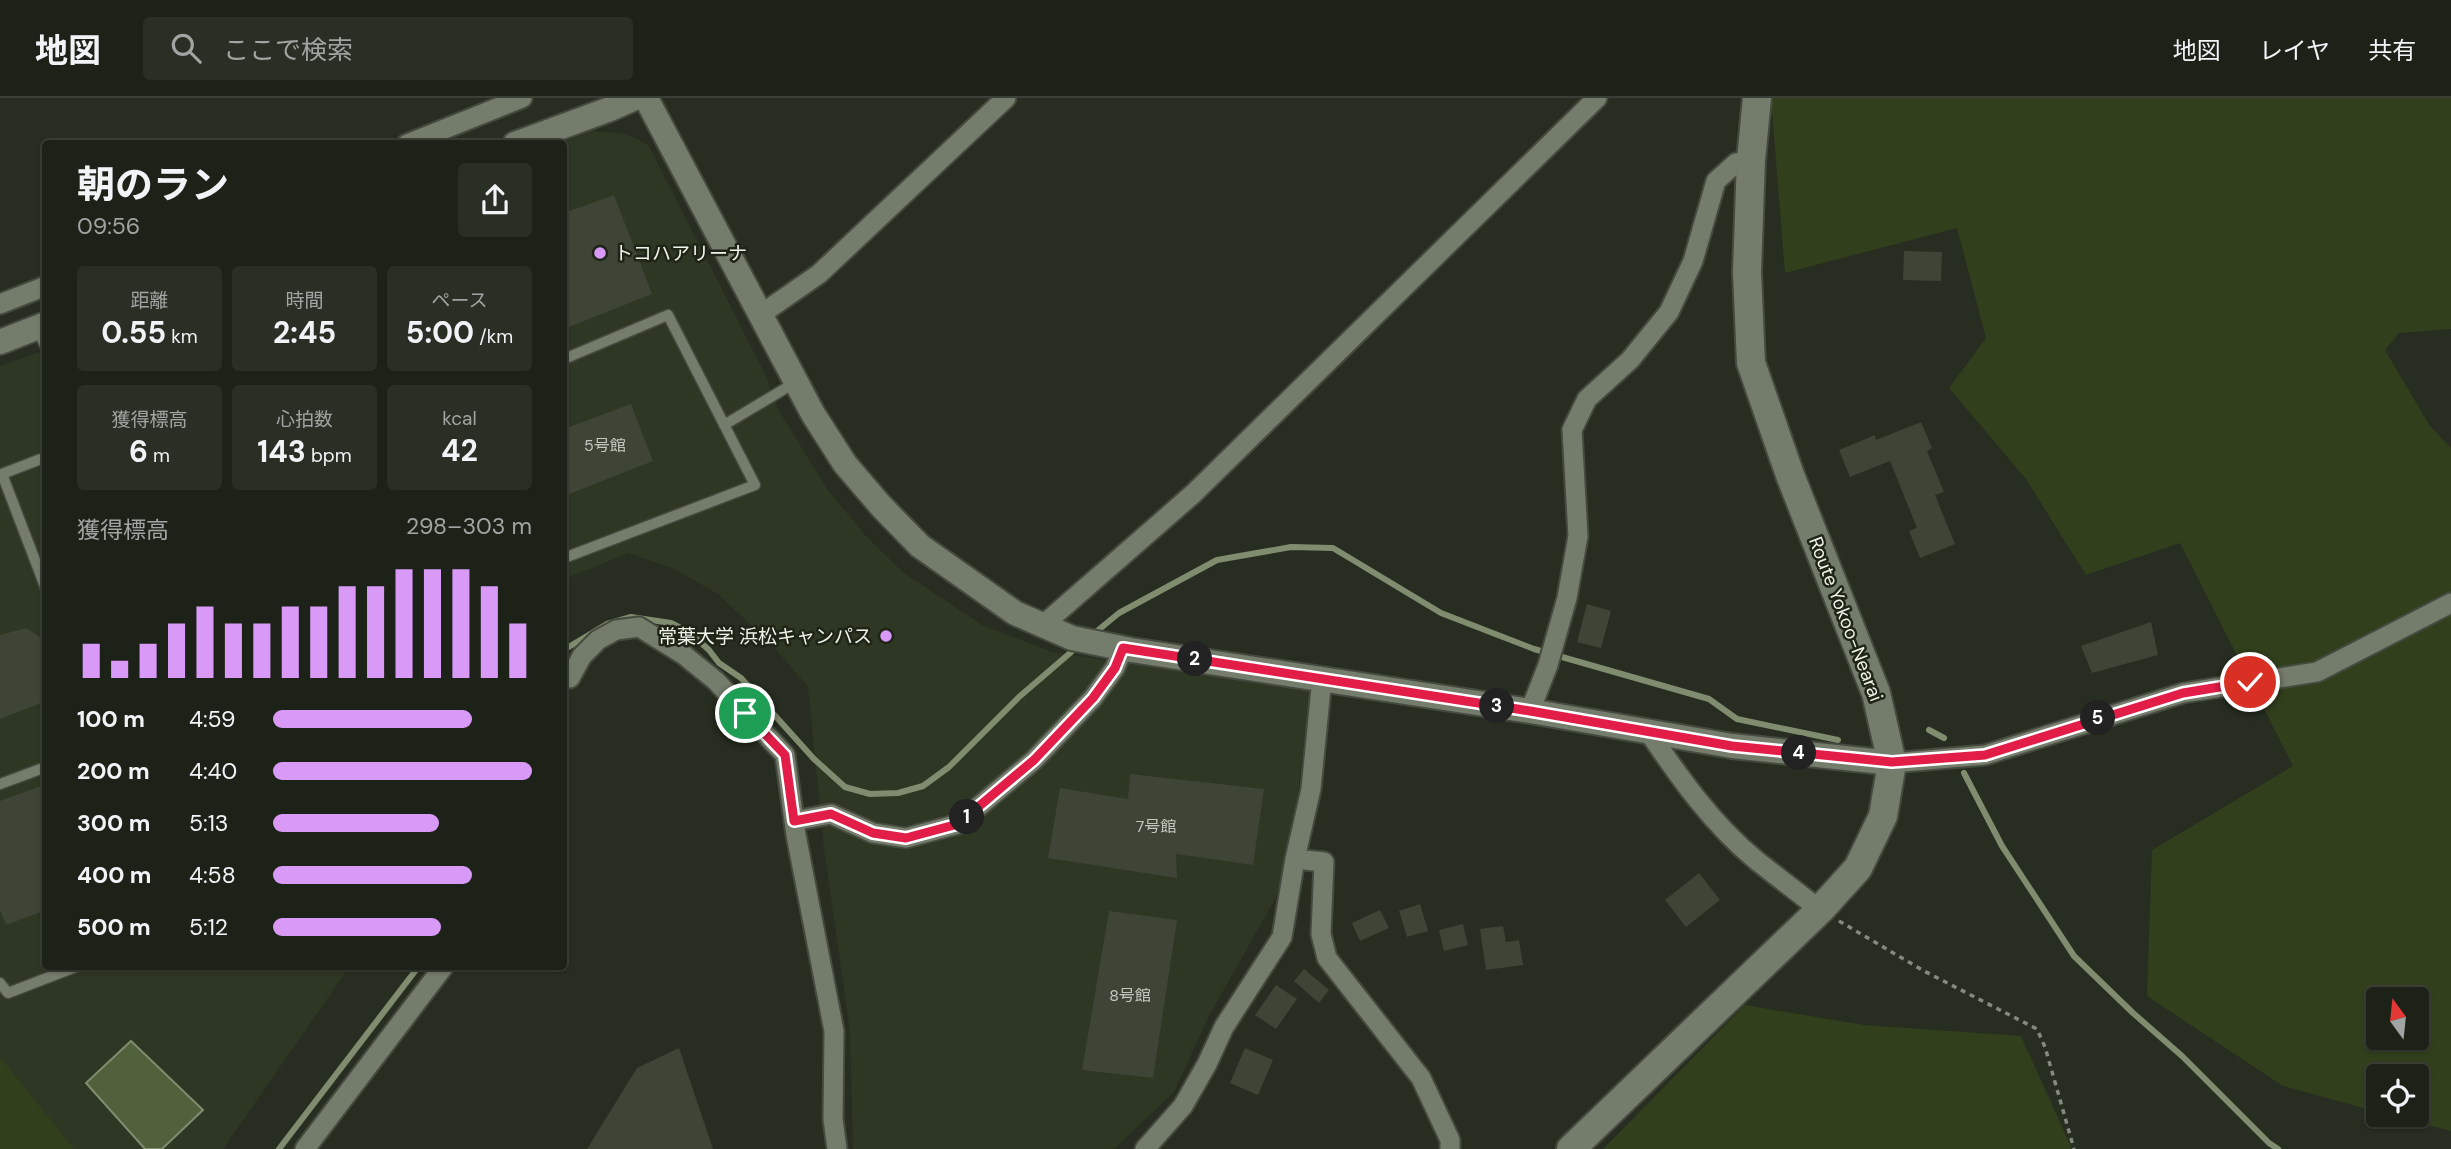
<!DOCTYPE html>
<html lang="ja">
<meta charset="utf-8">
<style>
:root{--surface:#1d2218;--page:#2a2f25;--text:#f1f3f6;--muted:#a0a4a2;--line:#3b3f37;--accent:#d99af7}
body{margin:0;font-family:"DM Sans","Noto Sans JP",sans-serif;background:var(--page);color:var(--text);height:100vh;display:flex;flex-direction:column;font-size:26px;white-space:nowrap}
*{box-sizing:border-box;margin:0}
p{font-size:23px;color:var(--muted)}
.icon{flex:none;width:38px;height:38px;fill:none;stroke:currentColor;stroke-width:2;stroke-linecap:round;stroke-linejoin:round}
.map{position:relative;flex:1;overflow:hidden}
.side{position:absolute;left:42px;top:42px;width:525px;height:830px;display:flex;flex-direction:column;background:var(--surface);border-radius:7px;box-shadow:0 2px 5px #0004,0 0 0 2px var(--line)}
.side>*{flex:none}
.needle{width:46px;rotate:345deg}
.tools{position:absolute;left:2366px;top:889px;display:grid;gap:14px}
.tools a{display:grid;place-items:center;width:63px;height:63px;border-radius:7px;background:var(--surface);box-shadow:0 2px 5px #0004,0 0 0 2px var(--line);font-size:35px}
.pin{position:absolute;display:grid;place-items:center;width:60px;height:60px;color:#fff;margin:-30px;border:4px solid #fff;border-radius:50%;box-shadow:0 2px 7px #0007}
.km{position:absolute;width:35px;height:35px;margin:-18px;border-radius:50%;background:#222;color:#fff;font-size:19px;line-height:35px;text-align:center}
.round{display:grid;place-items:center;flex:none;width:74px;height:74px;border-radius:7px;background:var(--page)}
.overview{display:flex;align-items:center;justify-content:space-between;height:119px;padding:0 35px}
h1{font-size:38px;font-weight:700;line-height:52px}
.stats{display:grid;grid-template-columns:repeat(3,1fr);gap:10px;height:119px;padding:7px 35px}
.stats div{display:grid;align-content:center;border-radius:7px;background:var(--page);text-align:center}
.stats b{font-size:30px;font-weight:700}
.stats small{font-size:19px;font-weight:400}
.stats p{font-size:19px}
.chart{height:196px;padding:14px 35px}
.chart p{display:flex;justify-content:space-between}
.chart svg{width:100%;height:126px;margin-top:7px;stroke:var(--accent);stroke-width:6}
ul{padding:0 35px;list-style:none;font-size:23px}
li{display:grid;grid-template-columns:112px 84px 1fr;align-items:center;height:52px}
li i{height:18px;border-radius:9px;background:var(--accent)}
header{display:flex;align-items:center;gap:42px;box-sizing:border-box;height:98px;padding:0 35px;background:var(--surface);border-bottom:2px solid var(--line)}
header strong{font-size:33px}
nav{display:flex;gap:38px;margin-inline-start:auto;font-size:24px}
.search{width:490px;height:63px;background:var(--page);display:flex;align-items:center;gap:18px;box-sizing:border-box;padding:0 24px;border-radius:7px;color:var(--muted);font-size:26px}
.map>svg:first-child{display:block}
.built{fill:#2e3723}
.green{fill:#313f1d;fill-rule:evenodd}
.water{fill:#51613b;stroke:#808c6f;stroke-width:2}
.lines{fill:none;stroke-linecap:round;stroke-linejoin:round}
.stream{stroke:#808c6f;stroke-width:6}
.building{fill:#3e4436}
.service-casing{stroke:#454a3f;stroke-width:13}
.minor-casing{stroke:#454a3f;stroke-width:23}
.tertiary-casing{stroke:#454a3f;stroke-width:28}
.secondary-casing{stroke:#454a3f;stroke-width:32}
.path{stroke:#848a7e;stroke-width:3.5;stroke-dasharray:5 5;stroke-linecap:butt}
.service{stroke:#747c6c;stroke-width:10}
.minor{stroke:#747c6c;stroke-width:19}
.tertiary{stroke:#747c6c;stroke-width:24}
.secondary{stroke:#747c6c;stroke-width:28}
.route-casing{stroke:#fff;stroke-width:14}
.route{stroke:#e11d48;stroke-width:9}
.poi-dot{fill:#d99af7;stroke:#1e2416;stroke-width:2.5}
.labels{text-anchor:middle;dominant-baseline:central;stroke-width:5;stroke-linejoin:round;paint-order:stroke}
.number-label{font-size:16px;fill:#c2c6bc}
.poi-label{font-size:19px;fill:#eef2e9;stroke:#1e2416;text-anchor:start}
.street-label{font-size:19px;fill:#eef2e9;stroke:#1e2416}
</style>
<header>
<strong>地図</strong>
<div class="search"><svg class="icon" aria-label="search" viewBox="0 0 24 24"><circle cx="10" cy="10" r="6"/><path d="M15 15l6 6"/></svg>ここで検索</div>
<nav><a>地図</a><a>レイヤ</a><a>共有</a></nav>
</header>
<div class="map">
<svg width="2451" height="1051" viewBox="0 0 2451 1051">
<rect width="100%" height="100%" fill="#272d20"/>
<path class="built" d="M591,33L621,35L638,41L649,48L765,276L778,311L827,391L866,438L904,475L982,527L1052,554L1310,593L1288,778L1209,918L1174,994L1114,1051H853L850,933L824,751L808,589L773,548L718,496L674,471L629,455L564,481V46H560Z
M45,252L46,868H350L223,1051H0V268Z"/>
<path class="green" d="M1771,0H2451V231L2399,235L2385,252L2430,328L2451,350V1033L2390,1017H2417V978H2378V1014L2283,988L2147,898L2152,752L2293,668L2180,445L2086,477L2026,381L1949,290L1986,240L1957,130L1785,175ZM2378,901H2417V940H2378Z
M1745,907L1864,927L2021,938L2072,1051H1603Z
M0,959L74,1051H0Z"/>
<path class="water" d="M131,943L203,1012L162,1051H145L86,985Z"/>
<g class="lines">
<path class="stream" d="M1091,538L1119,515L1217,462L1291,449L1333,450L1441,515L1534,551L1709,601L1737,621L1838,642
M564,556L567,550L607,526L631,519L671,525L689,534L709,552L719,565L741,580L814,661L845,689L870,696L898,695L923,688L949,669L1019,599L1077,549
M1929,632L1944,640
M1964,675L2002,748L2074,858L2133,915L2182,958L2269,1045L2278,1051
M279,1051L419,868"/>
</g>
<path class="building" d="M614,97L652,196L564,231V115Z
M1904,153L1942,154L1941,183L1903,182Z
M631,306L653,363L564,398V331Z
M1921,324L1932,350L1927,353L1944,394L1935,397L1955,446L1920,460L1909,433L1917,430L1890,363L1850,379L1839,352L1875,337L1876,342Z
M1587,506L1611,513L1601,550L1577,544Z
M2151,524L2158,557L2092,575L2081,548Z
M26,530L40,539L46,551V603L0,621V537Z
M1130,676L1264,691L1253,767L1176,756L1177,780L1048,760L1060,690L1128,701Z
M46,686V812L6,827L0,812V703Z
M1699,775L1720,802L1686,829L1665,802Z
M1420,806L1428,833L1407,839L1399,813Z
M1380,812L1389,830L1360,843L1352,825Z
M1109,813L1177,822L1153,980L1082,972Z
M1463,826L1468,847L1444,853L1439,832Z
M1503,828L1506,844L1519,842L1523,867L1486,872L1480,831Z
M1304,871L1329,892L1319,905L1294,883Z
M1276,887L1297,901L1276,931L1255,917Z
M679,950L713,1051H587L637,970Z
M1245,950L1273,962L1258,997L1230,985Z"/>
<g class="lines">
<defs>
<path id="service" d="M38,231L46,250
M564,261L668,217L755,387L564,460
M724,327L796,284
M46,359L2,376L46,491
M0,686L46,669
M0,885L8,895L78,868"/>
<path id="minor" d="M407,46L522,0
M0,206L46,188
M760,217L819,176L1006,0
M1043,527L1193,396L1597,0
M564,577L570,580L582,558L598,542L616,532L639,529L684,557L716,583L785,657L796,737L834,933L833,1021L837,1051
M1530,613L1548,567L1567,500L1578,438L1572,332L1587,301L1630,262L1669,214L1693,163L1716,83L1736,65L1751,62
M1648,633C1679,679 1713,727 1756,762C1777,779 1799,795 1820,812
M1892,665L1985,657L2183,595L2317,574L2451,505
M794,723L831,716L873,735L906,740L958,726L1034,662L1093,600L1115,570L1123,550
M1295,761L1324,764L1321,836L1327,860L1421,980L1450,1042V1051
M305,1051L444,868
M1145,1051L1183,1008L1207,966L1224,929L1282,839L1295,761L1311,691L1322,580"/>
<path id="tertiary" d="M646,0L813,316L845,366L881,408L920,448L1015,515L1072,540L1131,552L1530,613L1732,648L1892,665
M515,46L610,11L635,0
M0,244L46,226"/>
<path id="secondary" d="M1571,1051L1820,812L1858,770L1883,718L1892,665L1876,595L1790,377L1751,265L1747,174L1751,62L1757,0"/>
</defs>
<use href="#service" class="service-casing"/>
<use href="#minor" class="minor-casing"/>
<use href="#tertiary" class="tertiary-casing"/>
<use href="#secondary" class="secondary-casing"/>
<path class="path" d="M1839,823L1924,873L2037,931L2045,949L2074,1051"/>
<use href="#service" class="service"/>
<use href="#minor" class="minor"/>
<use href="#tertiary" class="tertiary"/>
<use href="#secondary" class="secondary"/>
</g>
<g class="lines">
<defs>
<path id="route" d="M745,615L785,657L794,723L831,716L873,735L906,740L958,726L1034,662L1093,600L1115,570L1123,550L1530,613L1732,648L1892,664L1985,657L2183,595L2250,584"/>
</defs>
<use href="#route" class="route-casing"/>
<use href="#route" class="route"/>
</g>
<g class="poi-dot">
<circle cx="600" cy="155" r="7"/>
<circle cx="886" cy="538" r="7"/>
</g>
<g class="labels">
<g class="number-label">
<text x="605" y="347">5号館</text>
<text x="1156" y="728">7号館</text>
<text x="1130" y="897">8号館</text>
</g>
<g class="poi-label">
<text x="614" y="155">トコハアリーナ</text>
<text x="872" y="538" text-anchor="end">常葉大学 浜松キャンパス</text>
</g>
<g class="street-label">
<text transform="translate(1846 521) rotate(69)">Route Yokoo-Nearai</text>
</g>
</g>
</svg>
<div class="tools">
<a><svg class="needle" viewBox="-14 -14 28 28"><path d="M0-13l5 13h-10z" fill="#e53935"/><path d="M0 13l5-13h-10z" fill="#a0a4a2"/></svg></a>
<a><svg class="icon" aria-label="locate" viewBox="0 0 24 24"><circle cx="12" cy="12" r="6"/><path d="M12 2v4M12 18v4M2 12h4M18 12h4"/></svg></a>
</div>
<div class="pin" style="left:745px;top:615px;background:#1e9e55"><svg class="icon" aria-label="arrive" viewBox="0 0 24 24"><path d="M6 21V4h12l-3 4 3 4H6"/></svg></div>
<div class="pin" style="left:2250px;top:584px;background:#d93025"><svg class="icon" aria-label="check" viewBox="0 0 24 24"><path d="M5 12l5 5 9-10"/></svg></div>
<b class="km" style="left:967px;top:719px">1</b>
<b class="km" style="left:1195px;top:561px">2</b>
<b class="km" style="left:1497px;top:608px">3</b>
<b class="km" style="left:1799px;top:655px">4</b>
<b class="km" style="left:2098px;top:620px">5</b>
<section class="side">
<div class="overview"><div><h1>朝のラン</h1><p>09:56</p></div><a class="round"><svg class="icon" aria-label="share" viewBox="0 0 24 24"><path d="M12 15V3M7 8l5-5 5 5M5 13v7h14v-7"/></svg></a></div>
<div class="stats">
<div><p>距離</p><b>0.55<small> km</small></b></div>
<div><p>時間</p><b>2:45</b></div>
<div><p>ペース</p><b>5:00<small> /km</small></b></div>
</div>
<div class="stats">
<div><p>獲得標高</p><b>6<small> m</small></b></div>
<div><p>心拍数</p><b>143<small> bpm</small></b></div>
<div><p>kcal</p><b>42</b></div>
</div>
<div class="chart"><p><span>獲得標高</span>298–303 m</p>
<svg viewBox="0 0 160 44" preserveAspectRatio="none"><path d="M5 44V32M15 44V38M25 44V32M35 44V25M45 44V19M55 44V25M65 44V25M75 44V19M85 44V19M95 44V12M105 44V12M115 44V6M125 44V6M135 44V6M145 44V12M155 44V25"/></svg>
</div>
<ul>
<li><b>100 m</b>4:59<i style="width:77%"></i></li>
<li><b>200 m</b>4:40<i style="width:100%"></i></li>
<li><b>300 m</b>5:13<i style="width:64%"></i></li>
<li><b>400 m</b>4:58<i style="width:77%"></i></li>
<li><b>500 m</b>5:12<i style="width:65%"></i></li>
</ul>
</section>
</div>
